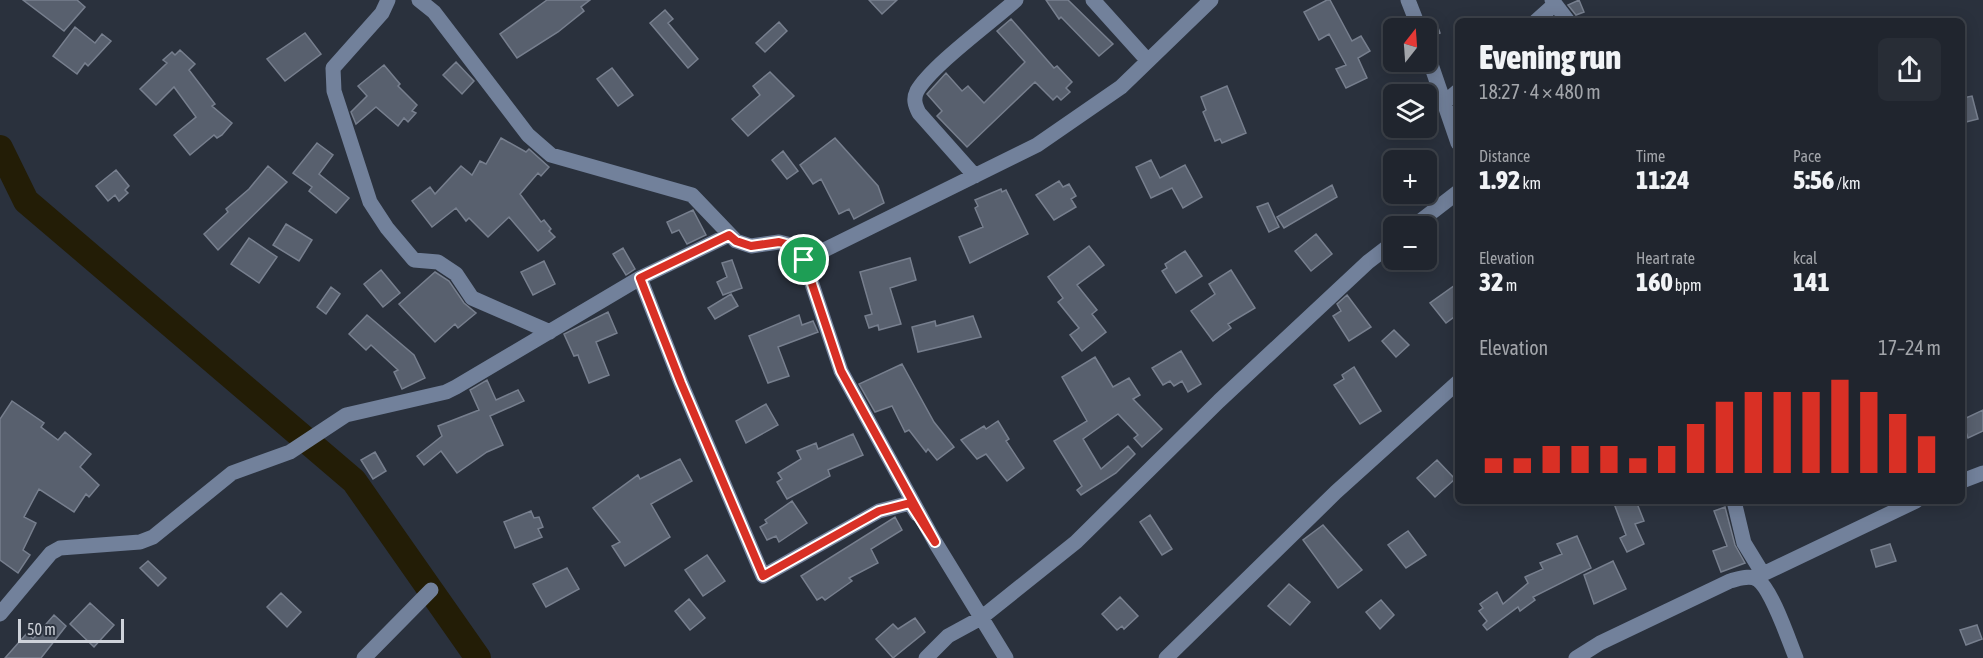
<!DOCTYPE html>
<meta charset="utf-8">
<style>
:root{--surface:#20252e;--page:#282d36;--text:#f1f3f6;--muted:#a2a5aa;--line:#3d424a;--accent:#d93025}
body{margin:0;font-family:"Asap Condensed",sans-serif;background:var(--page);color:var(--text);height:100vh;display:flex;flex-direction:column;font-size:22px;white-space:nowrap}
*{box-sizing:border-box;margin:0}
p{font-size:20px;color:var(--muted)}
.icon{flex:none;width:33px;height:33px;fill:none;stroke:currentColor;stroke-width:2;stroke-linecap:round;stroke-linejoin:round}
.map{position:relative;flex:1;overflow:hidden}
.side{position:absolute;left:1455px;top:18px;width:510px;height:486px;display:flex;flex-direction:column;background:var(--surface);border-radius:9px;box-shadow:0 3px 15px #0003,0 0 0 2px var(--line)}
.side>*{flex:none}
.needle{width:39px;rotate:17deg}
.buttons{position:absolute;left:1383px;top:18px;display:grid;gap:12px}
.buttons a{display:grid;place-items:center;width:54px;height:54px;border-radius:9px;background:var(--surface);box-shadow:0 3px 15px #0003,0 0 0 2px var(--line);font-size:30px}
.scale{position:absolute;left:18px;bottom:15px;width:106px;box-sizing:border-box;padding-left:6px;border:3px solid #ced2da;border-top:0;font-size:16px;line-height:21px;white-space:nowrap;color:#ced2da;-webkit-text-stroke:4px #2a313d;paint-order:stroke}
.pin{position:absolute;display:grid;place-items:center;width:51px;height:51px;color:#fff;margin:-26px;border:3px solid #fff;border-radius:50%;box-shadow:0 2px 6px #0007}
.round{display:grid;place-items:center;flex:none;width:63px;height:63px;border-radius:9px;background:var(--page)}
.overview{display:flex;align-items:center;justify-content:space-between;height:102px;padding:0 24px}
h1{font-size:33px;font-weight:800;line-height:45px}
.metrics{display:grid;grid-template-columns:repeat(3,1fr);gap:9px;height:102px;padding:6px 24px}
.metrics div{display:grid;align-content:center}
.metrics b{font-size:26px;font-weight:800}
.metrics small{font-size:16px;font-weight:400}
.metrics p{font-size:16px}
.chart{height:168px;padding:12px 24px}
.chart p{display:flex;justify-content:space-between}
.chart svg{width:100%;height:108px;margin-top:6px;stroke:var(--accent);stroke-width:6}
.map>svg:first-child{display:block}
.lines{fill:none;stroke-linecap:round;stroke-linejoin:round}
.river{stroke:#231d06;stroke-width:26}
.building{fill:#58606e;stroke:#777f8e;stroke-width:1.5}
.minor{stroke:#72819b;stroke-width:15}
.route-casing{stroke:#fff;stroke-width:12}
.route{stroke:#d93025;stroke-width:8}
</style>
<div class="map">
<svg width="1983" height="658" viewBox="0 0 1983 658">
<rect width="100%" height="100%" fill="#2a313d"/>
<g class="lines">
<path class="river" d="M0,148L26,201L354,481L478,658"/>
</g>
<path class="building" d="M23,0H77L85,7L64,31Z
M547,0H590L581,7L584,11L558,32L517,58L500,34Z
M869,0H897L882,14Z
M1046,0H1068L1113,44L1099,56L1061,17L1059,19Z
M1327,0H1330L1352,41L1361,36L1370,51L1358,58L1367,78L1346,88L1336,69L1346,65L1329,34L1319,40L1304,12Z
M1579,0L1584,12L1576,15L1568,5Z
M665,10L673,19L668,23L698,59L688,68L650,23Z
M1011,19L1054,68L1057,66L1072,82L1066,88L1070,92L1061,100L1057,96L1053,100L1035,82L967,147L937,116L942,111L927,94L946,73L962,91L968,86L984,103L1025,62L997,31Z
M779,22L787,31L765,52L756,43Z
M1436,22L1440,33L1426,38L1428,25Z
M75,27L95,43L102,34L111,41L88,66L85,63L77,74L53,56Z
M305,33L321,54L285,81L267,59Z
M180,50L195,64L189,70L215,104L212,106L232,123L222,135L217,138L214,135L190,155L174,135L196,117L174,87L156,105L140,89L167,63L163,60L172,52L175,55Z
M456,62L474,81L462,94L443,75Z
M384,65L400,84L398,86L417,105L412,111L416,113L408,122L404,118L398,126L376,107L356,124L351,112L367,96L358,86Z
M612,68L633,95L618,106L597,79Z
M770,72L794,96L748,136L732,119L760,95L753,86Z
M1227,86L1246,133L1222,143L1220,139L1215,141L1203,112L1206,110L1201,97Z
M1972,96L1978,119L1962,123V98Z
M501,138L526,152L529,149L549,167L541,176L538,173L520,194L541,222L544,220L551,229L549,231L555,237L538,251L509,217L488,237L469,218L466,221L456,208L432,227L412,201L430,187L435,194L461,166L472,175L480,161L486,164Z
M835,138L878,186L884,203L854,219L849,209L839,214L821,179L813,184L800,165Z
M317,143L333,155L319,174L349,198L336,213L309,191L312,187L293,173Z
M783,151L798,171L787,179L772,160Z
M1151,160L1160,178L1185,165L1202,197L1183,208L1172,188L1151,198L1136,167Z
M268,166L287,182L218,250L204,234L228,212L226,209L249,189Z
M116,170L129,186L125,190L128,193L119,201L115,195L108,201L96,186Z
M1059,181L1063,187L1069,184L1076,196L1071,199L1076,207L1054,220L1036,195Z
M1332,185L1337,197L1284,228L1277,217Z
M1001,189L1002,192L1006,190L1028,234L970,263L959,237L983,227L975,208L978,206L975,200Z
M1268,203L1279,227L1269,232L1257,207Z
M693,210L706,235L687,244L679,230L672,233L667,222Z
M286,224L312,240L299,261L273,245Z
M1316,234L1332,254L1311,271L1295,251Z
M249,238L277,257L259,283L231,264Z
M1089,246L1104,265L1077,285L1097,310L1092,314L1106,332L1082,351L1070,335L1079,328L1058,302L1063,298L1048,277Z
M623,248L635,269L626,275L613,254Z
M1185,251L1202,276L1176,293L1162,271L1167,268L1165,264Z
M910,258L916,280L890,288L901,324L879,330L878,325L869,328L865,316L872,314L860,272Z
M732,260L742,288L723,295L717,282L727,277L722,263Z
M544,261L555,284L533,295L521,272Z
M381,270L400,293L383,307L364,284Z
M1231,270L1255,308L1228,324L1231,328L1213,341L1191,311L1215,294L1209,284Z
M435,272L449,281L464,303L476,313L458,328L455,324L435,342L399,304Z
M1458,283V314L1446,323L1430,303Z
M331,287L340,294L326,314L317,307Z
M731,294L738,306L715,319L708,308Z
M1347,295L1371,327L1349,341L1333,316L1341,311L1337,304Z
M608,312L617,333L596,342L609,375L589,383L579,358L578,355L574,356L564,334Z
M367,315L414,355L425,378L402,389L394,372L398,370L371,345L366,350L349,334Z
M799,315L802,325L813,321L818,332L778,347L789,376L768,383L749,336Z
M973,316L981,337L918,352L912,327L935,321L936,326Z
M1394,330L1409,345L1396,357L1382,341Z
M1181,351L1201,384L1188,392L1182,381L1174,386L1170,381L1163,385L1152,368Z
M1095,357L1113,387L1129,378L1140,395L1133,399L1162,429L1142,447L1134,438L1138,435L1118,414L1083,439L1101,469L1128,446L1135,454L1116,473L1081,495L1077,490L1082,486L1054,441L1087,421L1062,377Z
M902,364L934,422L954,447L937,460L928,449L926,452L909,430L905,432L892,406L875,412L859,384Z
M1354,367L1381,411L1360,424L1334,385L1344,379L1342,375Z
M487,380L496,400L518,390L524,401L490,416L503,445L487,452L457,473L441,451L424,465L417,456L442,436L438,426L479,410L470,390Z
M12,401L44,423L41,427L58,440L65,432L91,454L80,467L99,485L89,497L86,494L74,512L39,489L24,517L36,523L23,550L30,555L18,573L0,560V419Z
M766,404L778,425L746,443L736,421Z
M1983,410V431L1968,438L1962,420Z
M998,421L1009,439L1006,441L1024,468L1007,481L986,454L977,459L961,440L984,426L986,429Z
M853,434L863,455L828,470L830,476L787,499L777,482L782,479L778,473L801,459L797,451L816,443L818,449Z
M375,452L386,471L373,479L361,460Z
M680,459L692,481L651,504L670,537L625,566L612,546L620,542L593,508L638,475L640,479Z
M1437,460L1455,479L1435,497L1417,478Z
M792,501L807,523L779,542L776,536L767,540L760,527L767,523L765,520Z
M1613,501H1636L1644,521L1635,524L1644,544L1627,552L1620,538L1626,535Z
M1725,507L1735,545L1745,563L1721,572L1713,551L1727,546L1714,511Z
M531,511L534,518L539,517L543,527L538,529L542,537L515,548L504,522Z
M1150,515L1172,549L1162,555L1140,522Z
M895,517L902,530L871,549L878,563L849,578L852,581L825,600L822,597L817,600L801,576Z
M1323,525L1362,570L1338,588L1303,540Z
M1408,531L1426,555L1406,568L1388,545Z
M1577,536L1591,568L1533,597L1535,600L1520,611L1518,607L1487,630L1483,625L1487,621L1479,611L1483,608L1480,604L1497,592L1503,604L1528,583L1525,577L1543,569L1540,563L1562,554L1557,544Z
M1890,544L1896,561L1876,567L1871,550Z
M707,555L725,581L703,596L685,570Z
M148,561L166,578L158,586L140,568Z
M1613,561L1626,589L1594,604L1584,575Z
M567,568L579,589L546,607L533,584Z
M1289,584L1310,602L1290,625L1268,606Z
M281,593L301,612L287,627L267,607Z
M1120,597L1138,616L1124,629L1122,626L1117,630L1102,614Z
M689,599L705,618L690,630L675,611Z
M1381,600L1394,615L1380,629L1366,612Z
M90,603L114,625L94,647L70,624Z
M54,615L66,626L41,658H5L27,633L33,639Z
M915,618L925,632L893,658L876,639L893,624L898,629Z
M1977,625L1982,639L1966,645L1960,630Z"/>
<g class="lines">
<path class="minor" d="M388,0L382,13L333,68L334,91L370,202L387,228L414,260L438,262L456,274L472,298L550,332
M419,0L434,12L528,135L551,155L692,195L736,241L751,246L779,242L791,245L804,260L841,371L935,542L1006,658
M1093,0L1148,61
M1408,0L1419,28
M1552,0L1568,21
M1536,21L1555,4
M1426,50L1458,143
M1445,102L1458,91
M975,176L919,113C915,105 913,99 917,91C931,66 993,21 1016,0
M1414,226L1458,192
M804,260L1037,145L1121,87L1211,0
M640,278L681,383L763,576L879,511L910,503L917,514
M1962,481L1983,473
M1734,501L1744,543L1763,574
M1758,580L1763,574L1916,501
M0,614L51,553L60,548L140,542L153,537L232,473L290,452L346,415L446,392L456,387L640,278L729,235
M364,658L431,590
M926,658L948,636L981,618L1076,542L1219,401L1368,262L1394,242
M1166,658L1336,492L1458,382
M1576,658L1600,643L1730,581C1739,579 1750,574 1758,580C1772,590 1789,641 1796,658"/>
</g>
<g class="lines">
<defs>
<path id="route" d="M729,235L736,241L751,246L779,242L790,245L804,260L841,371L935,542L910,503L879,511L763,576L681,383L640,278Z"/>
</defs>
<use href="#route" class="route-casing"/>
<use href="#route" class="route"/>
</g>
</svg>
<div class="buttons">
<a><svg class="needle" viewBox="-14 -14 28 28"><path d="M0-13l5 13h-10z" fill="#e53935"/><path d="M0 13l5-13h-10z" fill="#a2a5aa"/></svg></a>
<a><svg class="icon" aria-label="layers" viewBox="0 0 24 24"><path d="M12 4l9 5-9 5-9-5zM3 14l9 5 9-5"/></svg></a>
<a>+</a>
<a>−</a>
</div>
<div class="scale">50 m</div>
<div class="pin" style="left:804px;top:260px;background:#1e9e55"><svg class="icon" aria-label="arrive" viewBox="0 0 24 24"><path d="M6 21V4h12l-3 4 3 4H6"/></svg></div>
<section class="side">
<div class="overview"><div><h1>Evening run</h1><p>18:27 · 4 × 480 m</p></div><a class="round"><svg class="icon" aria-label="share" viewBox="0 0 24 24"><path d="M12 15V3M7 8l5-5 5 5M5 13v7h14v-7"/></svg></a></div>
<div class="metrics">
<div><p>Distance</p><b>1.92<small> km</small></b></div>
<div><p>Time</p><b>11:24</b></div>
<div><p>Pace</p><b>5:56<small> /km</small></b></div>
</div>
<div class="metrics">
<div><p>Elevation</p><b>32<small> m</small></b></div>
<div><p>Heart rate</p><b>160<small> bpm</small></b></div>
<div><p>kcal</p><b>141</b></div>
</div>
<div class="chart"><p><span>Elevation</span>17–24 m</p>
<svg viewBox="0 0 160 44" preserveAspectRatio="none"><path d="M5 44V38M15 44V38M25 44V33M35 44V33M45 44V33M55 44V38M65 44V33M75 44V24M85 44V15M95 44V11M105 44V11M115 44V11M125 44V6M135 44V11M145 44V20M155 44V29"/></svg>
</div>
</section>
</div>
